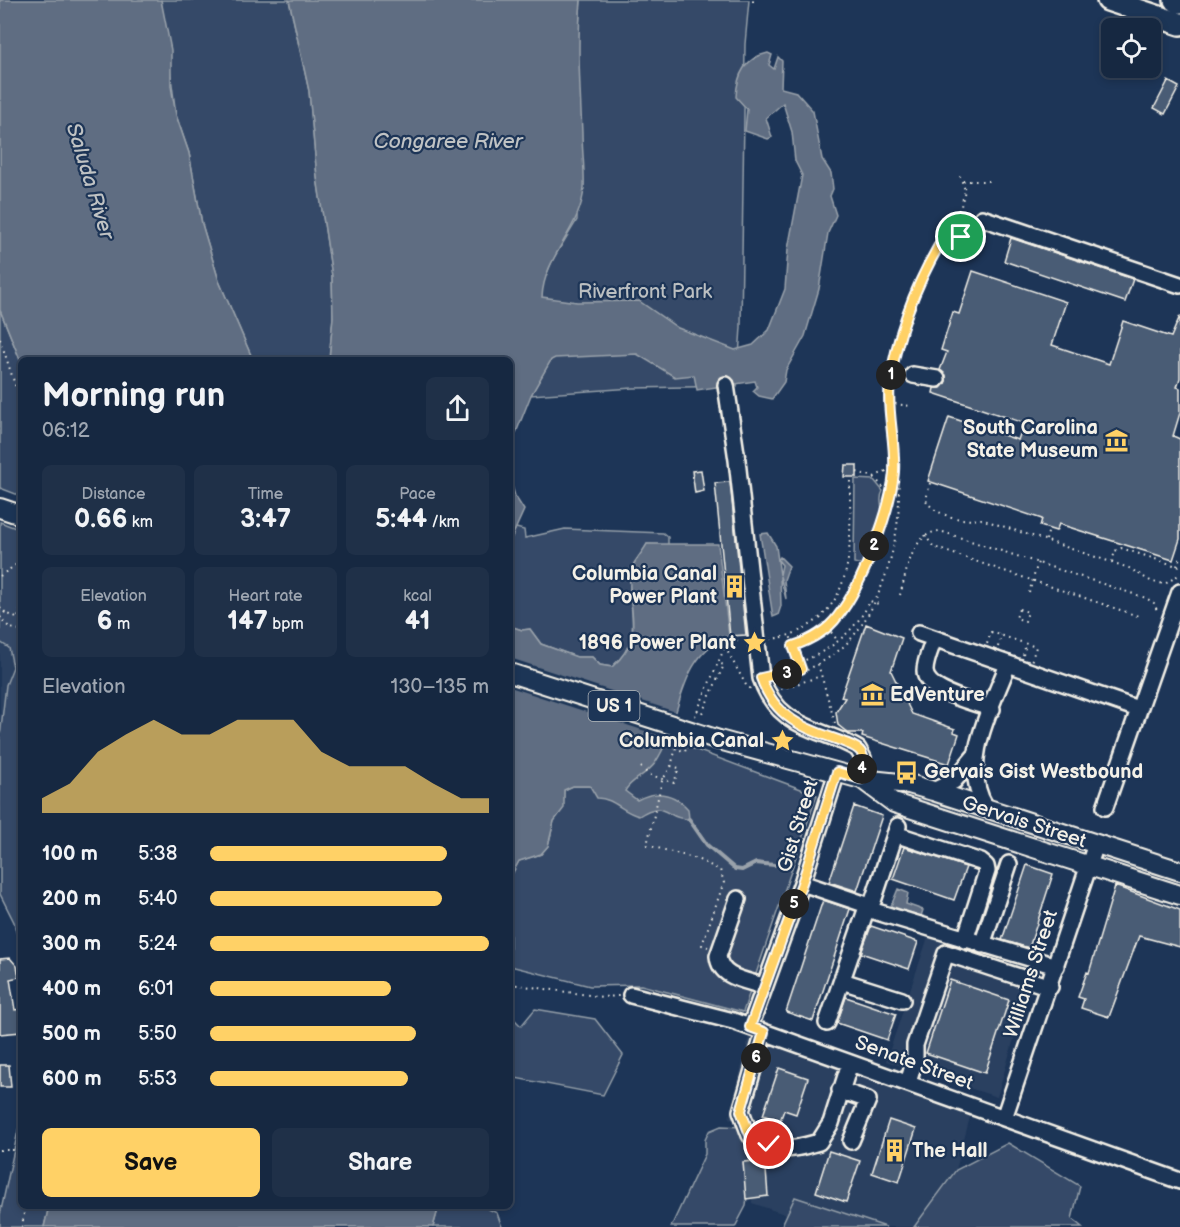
<!DOCTYPE html>
<meta charset="utf-8">
<style>
:root{--surface:#162841;--page:#1f3048;--text:#f1f3f6;--muted:#9ea6b1;--line:#35445a;--accent:#ffd166}
body{margin:0;font-family:"Balsamiq Sans",sans-serif;background:var(--page);color:var(--text);height:100vh;display:flex;flex-direction:column;font-size:22px;white-space:nowrap}
*{box-sizing:border-box;margin:0}
p{font-size:20px;color:var(--muted)}
.icon{flex:none;width:33px;height:33px;fill:none;stroke:currentColor;stroke-width:2;stroke-linecap:round;stroke-linejoin:round}
.map{position:relative;flex:1;overflow:hidden}
.sheet{position:absolute;left:18px;top:357px;width:495px;height:852px;display:flex;flex-direction:column;background:var(--surface);border-radius:9px;box-shadow:0 3px 9px #0003,0 0 0 2px var(--line)}
.sheet>*{flex:none}
.tools{position:absolute;left:1101px;top:18px;display:grid;gap:12px}
.tools a{display:grid;place-items:center;width:60px;height:60px;border-radius:9px;background:var(--surface);box-shadow:0 3px 9px #0003,0 0 0 2px var(--line);font-size:30px}
.pin{position:absolute;display:grid;place-items:center;width:51px;height:51px;color:#fff;margin:-26px;border:3px solid #fff;border-radius:50%;box-shadow:0 2px 6px #0007}
.km{position:absolute;width:30px;height:30px;margin:-15px;border-radius:50%;background:#222;color:#fff;font-size:16px;line-height:30px;text-align:center}
.round{display:grid;place-items:center;flex:none;width:63px;height:63px;border-radius:9px;background:var(--page)}
.head{display:flex;align-items:center;justify-content:space-between;height:102px;padding:0 24px}
h1{font-size:33px;font-weight:700;line-height:45px}
.figures{display:grid;grid-template-columns:repeat(3,1fr);gap:9px;height:102px;padding:6px 24px}
.figures div{display:grid;align-content:center;border-radius:9px;background:var(--page);text-align:center}
.figures b{font-size:26px;font-weight:700}
.figures small{font-size:16px;font-weight:400}
.figures p{font-size:16px}
.chart{height:168px;padding:12px 24px}
.chart p{display:flex;justify-content:space-between}
.chart svg{width:100%;height:108px;margin-top:6px;fill:var(--accent);opacity:.7}
.primary-button{display:flex;gap:12px;margin-top:auto;padding:12px 24px}
.primary-button a{flex:1;height:69px;border-radius:9px;background:var(--accent);color:#111;font-size:24px;font-weight:700;line-height:69px;text-align:center}
.primary-button a+a{background:var(--page);color:var(--text)}
ul{padding:0 24px;list-style:none;font-size:20px}
li{display:grid;grid-template-columns:96px 72px 1fr;align-items:center;height:45px}
li i{height:15px;border-radius:8px;background:var(--accent)}
.map>svg:first-child{display:block}
.built{fill:#2a4060}
.green{fill:#354a67;stroke:#949ea8;stroke-width:1.5}
.water{fill:#5e6d82;stroke:#9aa2ab;stroke-width:1.5}
.pier{fill:#1d3557}
.lines{fill:none;stroke-linecap:round;stroke-linejoin:round}
.stream{stroke:#9aa2ab;stroke-width:4}
.building{fill:#485b74;stroke:#f4f1e8;stroke-width:1.5}
.minor-casing{stroke:#f4f1e8;stroke-width:20}
.major-casing{stroke:#f4f1e8;stroke-width:22}
.highway-casing{stroke:#f4f1e8;stroke-width:26}
.path{stroke:#f4f1e8;stroke-width:2;stroke-dasharray:1.5 4.5;stroke-linecap:butt}
.minor{stroke:#1d3557;stroke-width:15}
.major{stroke:#1d3557;stroke-width:18}
.highway{stroke:#1d3557;stroke-width:21}
.major-bridge-casing{stroke:#f4f1e8;stroke-width:22;stroke-linecap:butt}
.major-bridge{stroke:#1d3557;stroke-width:18}
.route-casing{stroke:#fff;stroke-width:12}
.route{stroke:#ffd166;stroke-width:8}
.labels{text-anchor:middle;dominant-baseline:central;stroke-width:4.5;stroke-linejoin:round;paint-order:stroke}
.shield{fill:#1d3557;stroke:#b4b9bc;stroke-width:1.5}
.shield-label{font-size:18px;font-weight:bold;fill:#f4f1e8}
.park-label{font-size:20px;fill:#bbbfc1;stroke:#1d3557}
.poi-label{font-size:20px;font-weight:bold;fill:#f4f1e8;stroke:#1d3557;text-anchor:end}
.street-label{font-size:20px;fill:#f4f1e8;stroke:#1d3557}
.water-label{font-size:21px;font-style:italic;fill:#c0c3c4;stroke:#1d3557}
</style>
<div class="map">
<svg width="1180" height="1227" viewBox="0 0 1180 1227">
<rect width="100%" height="100%" fill="#1d3557"/>
<filter id="ink" filterUnits="userSpaceOnUse"><feTurbulence type="fractalNoise" baseFrequency=".0167" numOctaves="2"/><feDisplacementMap in="SourceGraphic" scale="12" xChannelSelector="R" yChannelSelector="G"/><feConvolveMatrix kernelMatrix="1 2 1 2 8 2 1 2 1" color-interpolation-filters="sRGB"/></filter>
<g filter="url(#ink)">
<path class="built" d="M0,642L9,648L13,667L6,685L0,737Z
M928,937L1034,970L997,1097L886,1061Z
M749,1036L970,1117L956,1170L914,1227H886L795,1197L787,1215L752,1203L749,1127L729,1118Z"/>
<path class="green" d="M161,0H289L309,91L317,177L332,276L333,317L329,360H253L219,281L202,224L189,153L176,115Z
M581,0H749L745,44L741,327L737,386L633,388L531,395L551,360L540,321L542,285L553,259L577,220L578,39Z
M0,310L21,362V496L0,488Z
M855,479L874,480L883,491C878,500 883,505 882,514C879,532 870,549 862,565L854,563Z
M0,522L21,530V953L14,922L0,894V737L6,685L13,667L9,648L0,642Z
M516,528L524,530L525,538L565,529L663,533L668,537V545L647,544C643,552 631,565 630,572C627,613 646,636 612,667L600,665L592,657H576L541,644L530,629L522,630L510,626V541Z
M667,739L817,795L743,1012L641,985L590,986L510,966V878L519,861L541,854L548,846L554,821L563,808L564,790L573,786L626,787L654,764Z
M535,1009L595,1019L623,1055L603,1095L510,1077V1015L521,1026Z
M21,1117V1206H49L44,1227H0V1215Z
M721,1126L742,1127L750,1143L749,1175L746,1206L735,1227H671L705,1154V1140L709,1131Z
M1008,1143L1080,1186L1072,1219L1082,1227H914L956,1170Z
M795,1197L886,1227H781Z
M439,1206H482L497,1213L502,1227H433Z"/>
<path class="water" d="M0,0H161L171,50V86L176,115L189,153L202,224L219,281L253,360H21V362L0,310Z
M289,0H581C577,44 580,88 582,133C582,151 585,170 584,188C581,229 544,256 542,297L577,302L639,301L678,328L735,350L753,345L769,330L785,289L788,249L802,175L795,161L792,132L783,103L766,118L772,137L768,139L745,131L747,109L736,97C737,74 745,58 768,53L772,55L769,65L774,69L778,57L782,61L781,88L796,92L813,111L822,159L831,173L833,189L830,196L836,215L828,233L819,289L805,336L786,370L784,382L772,399L759,396L753,391L757,387L755,381L697,390L694,375L675,377L637,354L555,358L551,360L531,395L510,448V360H329L333,317L332,276L317,177L309,91Z
M510,479L515,496L524,510L510,541Z
M768,533L776,546L780,575L782,565L778,560L780,557L789,566L784,580L786,599L780,576L781,606L778,615L773,617L760,534Z
M647,544H718L729,636C675,656 683,722 655,763C648,774 630,780 625,791L637,800C656,790 673,792 688,809L689,819C666,820 665,798 639,816C622,812 614,798 597,798L590,786H573L564,790V808L554,821L548,846L541,854L519,861L510,878V626L522,630L530,629L541,644L577,657H592L600,665L612,667C647,636 627,612 630,572C631,565 643,552 647,544Z
M898,889L908,893L906,904L923,910L921,916L891,906Z
M49,1206H439L433,1227H44Z"/>
<path class="pier" d="M510,658L679,713L670,739L510,687Z"/>
<g class="lines">
<path class="stream" d="M689,819L707,845L735,869L742,870L756,863L774,865"/>
</g>
<path class="building" d="M1168,81L1179,87L1165,114L1154,108Z
M1011,238L1133,279L1125,302L1004,261Z
M973,271L1066,302L1052,345L1109,364L1123,321L1171,337L1180,316V378L1177,387L1180,388V413L1173,436L1180,439V539L1173,560L1059,524L1056,531L1040,526L1042,519L928,481L949,417L1018,440L1024,423L933,393L934,388H941L946,381V375L940,370L947,352L941,350L953,312L959,314Z
M845,465H857V477H844Z
M701,470L704,491L695,493L692,471Z
M730,482L746,635L730,636L715,483Z
M866,624L902,638L891,671L912,714L955,729L954,732L959,734L949,764L862,737L863,733H848L838,725L836,712L845,698L841,697Z
M854,806L882,816L857,891L829,882Z
M904,847L966,867L954,900L893,879Z
M1027,865L1053,874L1029,948L1002,940Z
M1115,886L1180,910V947L1139,936L1109,1017L1081,1008L1084,999L1078,997L1087,972L1089,973Z
M823,900L850,909L813,1021L786,1012Z
M871,926L918,942L909,969L861,953Z
M10,958L17,966L19,977L10,979L15,1010L21,1009V1032L0,1034V959Z
M950,980L1009,1000L985,1073L926,1053Z
M846,997L896,1014L887,1040L837,1023Z
M0,1065H9L11,1087H0Z
M779,1068L808,1078L796,1114L784,1110L780,1121L763,1115Z
M889,1120L916,1129L899,1182L872,1173Z
M829,1151L860,1161L846,1202L816,1192Z
M773,1160L774,1170H766L768,1196L746,1199L743,1162Z"/>
<g class="lines">
<defs>
<path id="minor" d="M982,218L1180,285
M913,375L937,379
M726,385L737,460L761,678C779,730 818,726 858,749L863,758L861,779
M919,633L1138,709
M934,639C931,648 925,661 925,671C925,692 975,702 992,709
M933,791L954,781L974,757
M985,806C959,763 992,707 1008,664
M1105,807L1180,592
M895,834L981,862L986,866L987,871L965,940
M802,883L870,906
M738,899L718,956C720,978 745,980 763,986
M867,909L1056,966
M982,945L1009,864
M842,981L902,1000
M631,995L733,1021L1180,1181
M827,1023L865,913L873,901L898,826
M750,1027L802,883L837,772
M764,1032L741,1111L750,1135C783,1152 783,1152 819,1142L831,1123L850,1063
M908,1083L915,1059V1045L946,953L1050,987
M840,1090L868,1100L851,1141
M1004,1118L1096,844"/>
<path id="major" d="M0,508L21,515
M719,740L861,779L909,784L933,791L1180,871
M863,780L894,803L1180,895"/>
<path id="highway" d="M1108,0L1180,24
M1175,0L1180,2"/>
</defs>
<use href="#minor" class="minor-casing"/>
<use href="#major" class="major-casing"/>
<use href="#highway" class="highway-casing"/>
<path class="path" d="M753,2V0
M963,181H990
M949,229L961,237
M0,339L21,403
M889,403L910,406
M857,472L874,477L888,493
M874,477L886,471L893,463
M930,483L926,500C934,516 965,522 981,519L1129,568L1152,582L1165,584L1180,574
M925,535L932,545L939,549L1141,617
M1046,540L1049,529
M1112,562L1115,551L1121,548L1180,567
M1177,566L1180,557
M0,576L17,564L21,581
M1029,593L1038,562
M900,595C907,572 911,533 940,531L1146,598L1154,603L1158,613
M0,607L5,612L18,619L21,605
M1019,609L1028,612L1025,621L1016,618Z
M5,612L0,618L10,628L21,630
M820,618L838,641
M991,632L1036,647L1031,662L986,647Z
M770,639C785,638 800,632 813,623C859,590 849,528 850,477
M793,646L819,634L837,617L860,576L882,523L894,473L889,395L896,349L917,286L961,206L965,190L960,176
M725,647L747,687L752,689
M998,647L1001,635
M1023,655L1026,644
M800,662C830,651 856,631 870,601L881,605
M818,664L835,723
M807,670C822,662 837,654 849,641C886,601 907,520 896,467
M774,677L801,669L790,635
M781,689L821,676
M697,710L702,713L724,665L718,663
M695,716L727,642L743,640
M779,742L784,728
M687,744L685,752L676,748L671,766L662,781L647,845L697,859L720,870L724,882L702,945L708,947
M641,767L648,774L674,783L679,768L671,766
M510,984L603,997L619,996
M0,1150H21
M22,1227L25,1206"/>
<use href="#minor" class="minor"/>
<use href="#major" class="major"/>
<use href="#highway" class="highway"/>
<defs>
<path id="major-bridge" d="M510,673L719,740"/>
</defs>
<use href="#major-bridge" class="major-bridge-casing"/>
<use href="#major-bridge" class="major-bridge"/>
</g>
</g>
<g class="lines" filter="url(#ink)">
<defs>
<path id="route" d="M769,1144L750,1135L741,1111L764,1032L750,1027L802,883L837,772L861,779C862,771 866,759 861,752C857,746 847,744 841,741C803,728 775,718 761,678L801,669L793,646C811,640 827,631 838,616C862,586 891,510 894,472C896,441 886,411 890,381C899,325 919,276 949,229L961,237"/>
</defs>
<use href="#route" class="route-casing"/>
<use href="#route" class="route"/>
</g>
<defs>
<symbol id="museum-bare" viewBox="-9 -9 18 18"><path d="M0-6L6-3V-2H-6V-3ZM-5-1h2V3h-2ZM-1-1h2V3h-2ZM3-1h2V3H3ZM-6 4H6V6H-6Z" fill="#ffd166" stroke="#1d3557" stroke-width="2.5" paint-order="stroke"/></symbol>
<symbol id="building-bare" viewBox="-9 -9 18 18"><path d="M-4-6H4V6H1V3H-1V6H-4ZM-2.5-4.3h1.7v1.8h-1.7ZM.8-4.3h1.7v1.8H.8ZM-2.5-1h1.7V.8h-1.7ZM.8-1h1.7V.8H.8Z" fill="#ffd166" stroke="#1d3557" stroke-width="2.5" paint-order="stroke"/></symbol>
<symbol id="sight-bare" viewBox="-9 -9 18 18"><path d="M0-6L1.8-2.2L6-1.7L2.9 1.2L3.7 5.4L0 3.3L-3.7 5.4L-2.9 1.2L-6-1.7L-1.8-2.2Z" fill="#ffd166" stroke="#1d3557" stroke-width="2.5" paint-order="stroke"/></symbol>
<symbol id="bus-bare" viewBox="-9 -9 18 18"><path d="M-5-6H5V4H4V6H2V4H-2V6H-4V4H-5ZM-3.5-4V0h7V-4ZM-3.5 1.2v1.5H-2V1.2ZM2 1.2v1.5H3.5V1.2Z" fill="#ffd166" stroke="#1d3557" stroke-width="2.5" paint-order="stroke"/></symbol>
</defs>
<g fill-rule="evenodd">
<use href="#museum-bare" x="1100" y="424" width="33" height="33"/>
<use href="#building-bare" x="718" y="570" width="33" height="33"/>
<use href="#sight-bare" x="738" y="626" width="33" height="33"/>
<use href="#museum-bare" x="856" y="678" width="33" height="33"/>
<use href="#sight-bare" x="766" y="724" width="33" height="33"/>
<use href="#bus-bare" x="890" y="756" width="33" height="33"/>
<use href="#building-bare" x="878" y="1134" width="33" height="33"/>
</g>
<g class="labels">
<rect class="shield" x="588.5" y="691" width="51" height="30" rx="4.5"/>
<g class="shield-label">
<text x="614" y="706">US 1</text>
</g>
<g class="park-label">
<text x="645" y="292">Riverfront Park</text>
</g>
<g class="poi-label">
<text x="1098" y="428">South Carolina<tspan x="1098" dy="23">State Museum</tspan></text>
<text x="717" y="574">Columbia Canal<tspan x="717" dy="23">Power Plant</tspan></text>
<text x="736" y="643">1896 Power Plant</text>
<text x="890" y="695" text-anchor="start">EdVenture</text>
<text x="764" y="741">Columbia Canal</text>
<text x="924" y="772" text-anchor="start">Gervais Gist Westbound</text>
<text x="912" y="1151" text-anchor="start">The Hall</text>
</g>
<g class="street-label">
<text transform="translate(1024 822) rotate(18)">Gervais Street</text>
<text transform="translate(798 826) rotate(-73)">Gist Street</text>
<text transform="translate(1031 974) rotate(-72)">Williams Street</text>
<text transform="translate(914 1063) rotate(20)">Senate Street</text>
</g>
<g class="water-label">
<text x="448" y="141">Congaree River</text>
<text transform="translate(90 181) rotate(73)">Saluda River</text>
</g>
</g>
</svg>
<div class="tools">
<a><svg class="icon" aria-label="locate" viewBox="0 0 24 24"><circle cx="12" cy="12" r="6"/><path d="M12 2v4M12 18v4M2 12h4M18 12h4"/></svg></a>
</div>
<div class="pin" style="left:961px;top:237px;background:#1e9e55"><svg class="icon" aria-label="arrive" viewBox="0 0 24 24"><path d="M6 21V4h12l-3 4 3 4H6"/></svg></div>
<div class="pin" style="left:769px;top:1144px;background:#d93025"><svg class="icon" aria-label="check" viewBox="0 0 24 24"><path d="M5 12l5 5 9-10"/></svg></div>
<b class="km" style="left:891px;top:375px">1</b>
<b class="km" style="left:874px;top:546px">2</b>
<b class="km" style="left:787px;top:674px">3</b>
<b class="km" style="left:862px;top:769px">4</b>
<b class="km" style="left:794px;top:904px">5</b>
<b class="km" style="left:756px;top:1058px">6</b>
<section class="sheet">
<div class="head"><div><h1>Morning run</h1><p>06:12</p></div><a class="round"><svg class="icon" aria-label="share" viewBox="0 0 24 24"><path d="M12 15V3M7 8l5-5 5 5M5 13v7h14v-7"/></svg></a></div>
<div class="figures">
<div><p>Distance</p><b>0.66<small> km</small></b></div>
<div><p>Time</p><b>3:47</b></div>
<div><p>Pace</p><b>5:44<small> /km</small></b></div>
</div>
<div class="figures">
<div><p>Elevation</p><b>6<small> m</small></b></div>
<div><p>Heart rate</p><b>147<small> bpm</small></b></div>
<div><p>kcal</p><b>41</b></div>
</div>
<div class="chart"><p><span>Elevation</span>130–135 m</p>
<svg viewBox="0 0 160 44" preserveAspectRatio="none"><path d="M0 44V38L10 32L20 19L30 12L40 6L50 12L60 12L70 6L80 6L90 6L100 19L110 25L120 25L130 25L140 32L150 38L160 38V44z"/></svg>
</div>
<ul>
<li><b>100 m</b>5:38<i style="width:85%"></i></li>
<li><b>200 m</b>5:40<i style="width:83%"></i></li>
<li><b>300 m</b>5:24<i style="width:100%"></i></li>
<li><b>400 m</b>6:01<i style="width:65%"></i></li>
<li><b>500 m</b>5:50<i style="width:74%"></i></li>
<li><b>600 m</b>5:53<i style="width:71%"></i></li>
</ul>
<div class="primary-button"><a>Save</a><a>Share</a></div>
</section>
</div>
